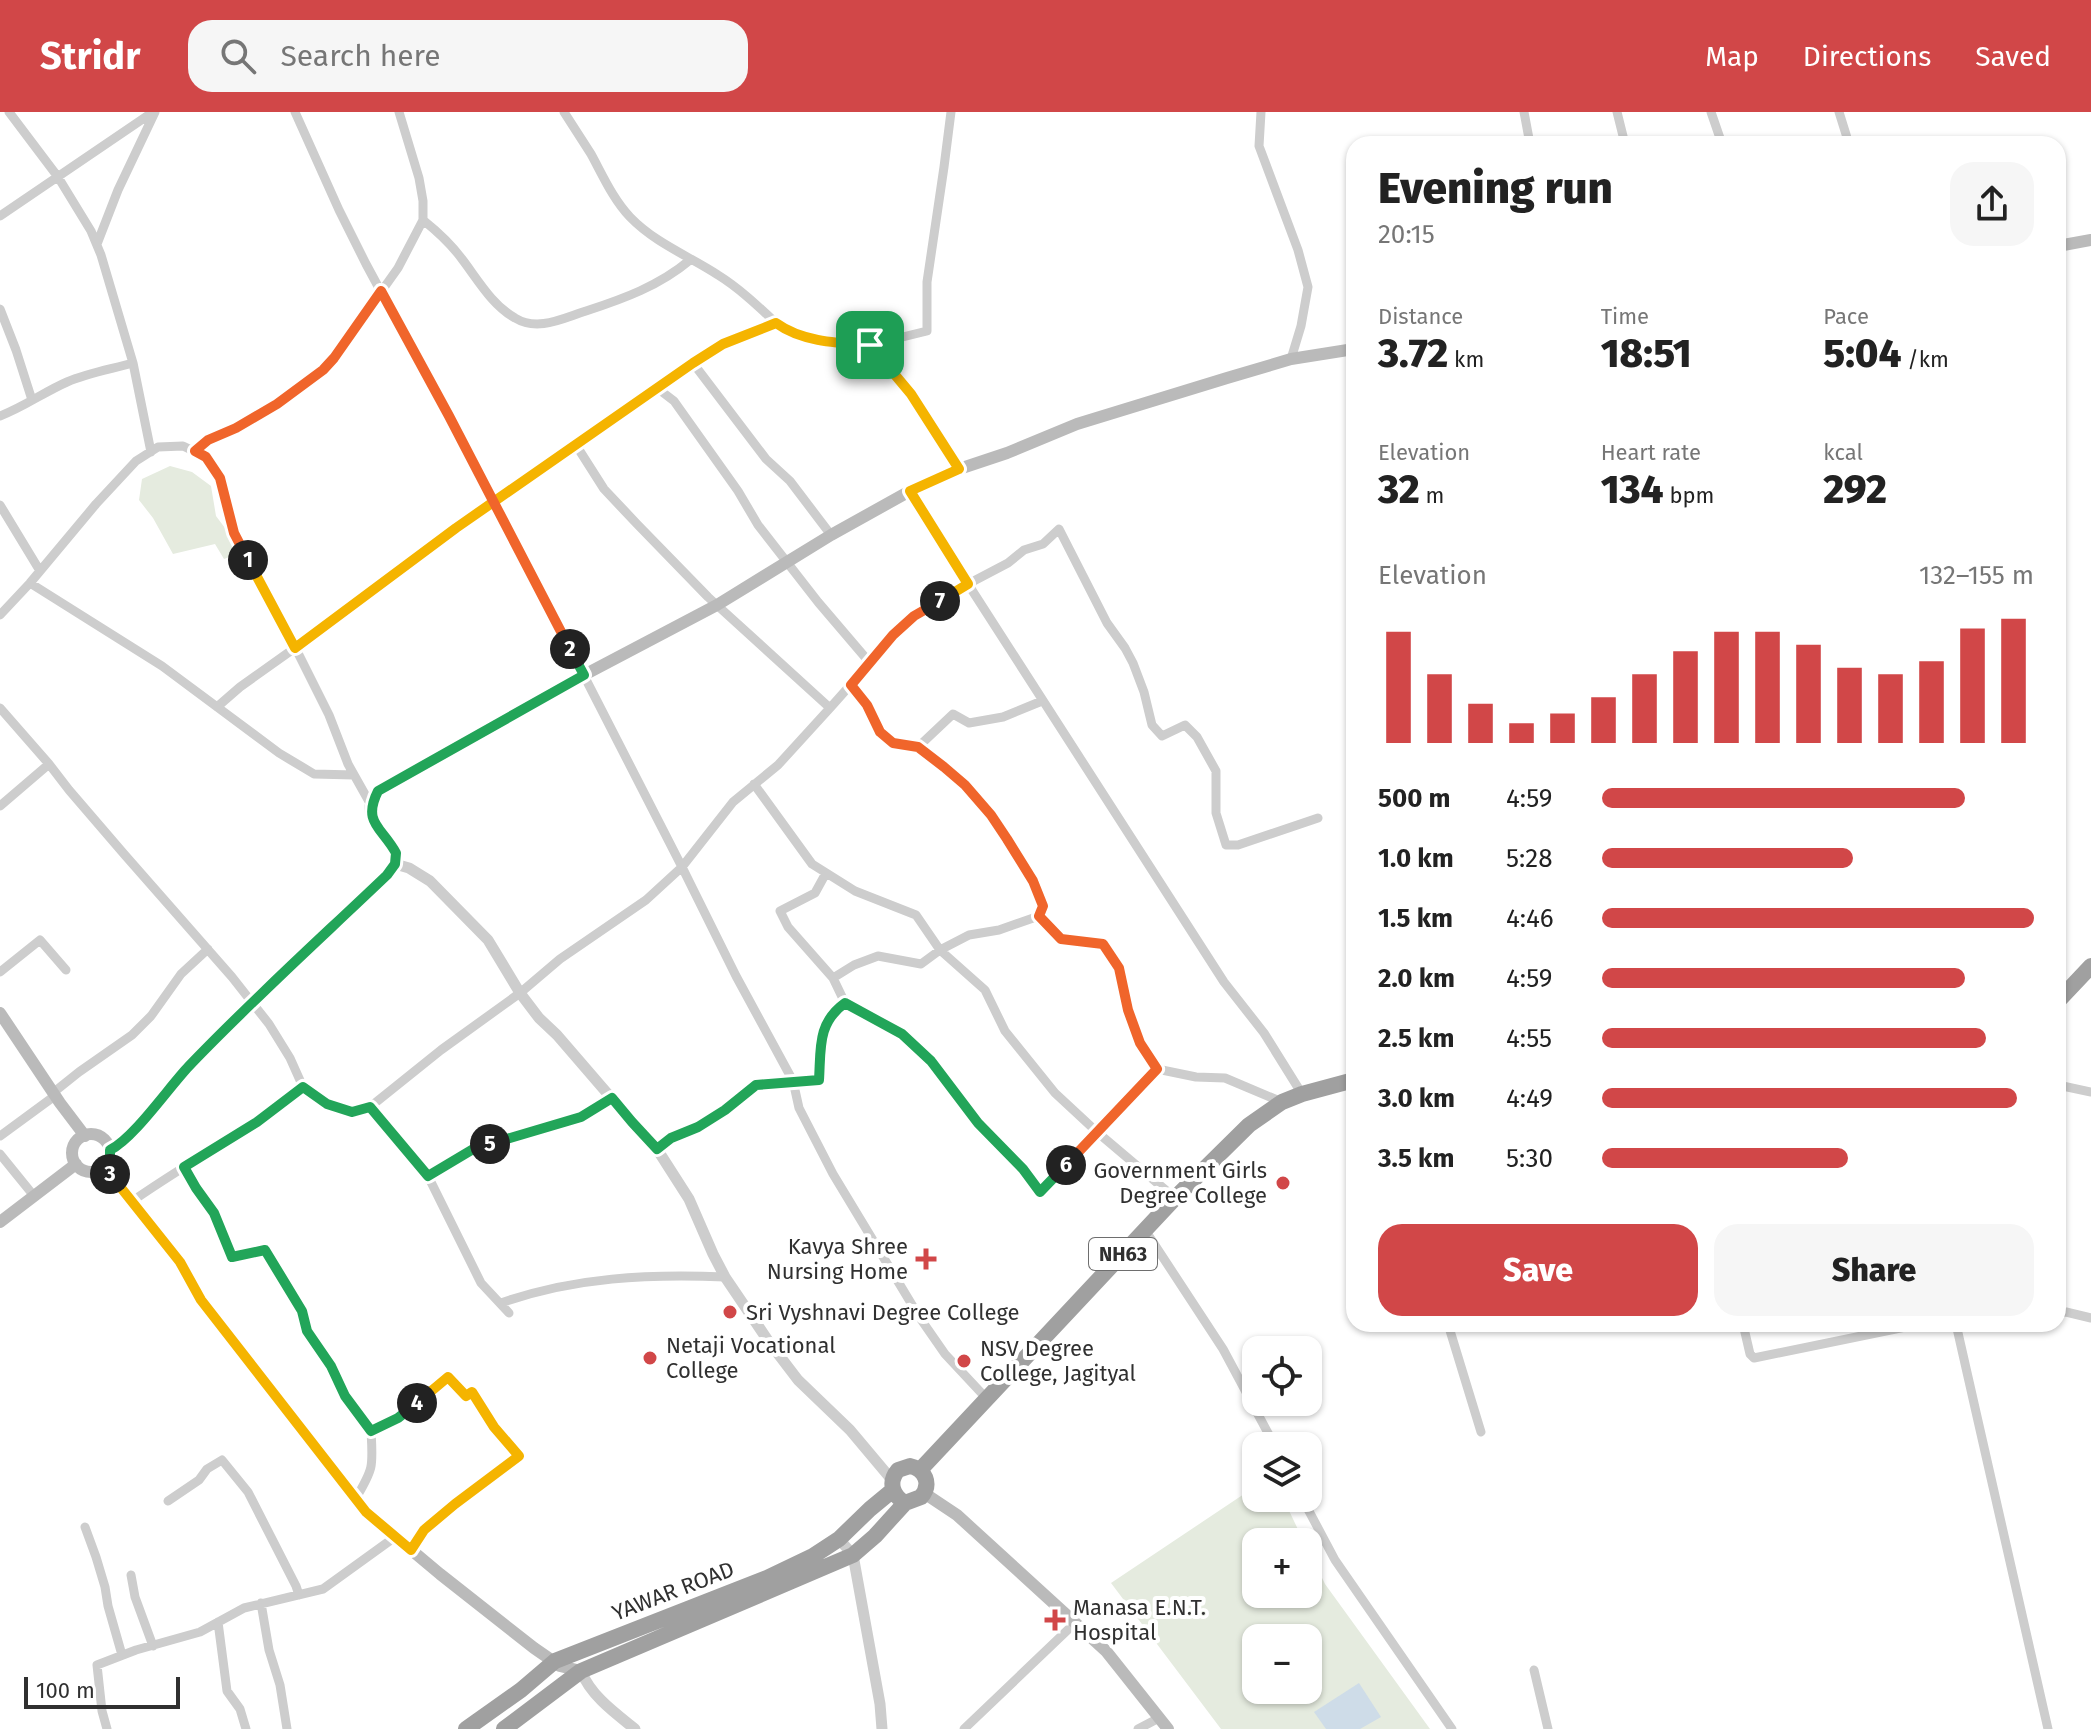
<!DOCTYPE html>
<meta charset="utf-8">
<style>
:root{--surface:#fff;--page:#f6f6f6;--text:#222;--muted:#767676;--accent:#d14748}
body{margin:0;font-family:"Fira Sans",sans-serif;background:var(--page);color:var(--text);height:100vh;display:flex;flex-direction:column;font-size:30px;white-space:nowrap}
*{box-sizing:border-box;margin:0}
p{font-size:26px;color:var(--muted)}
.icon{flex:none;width:44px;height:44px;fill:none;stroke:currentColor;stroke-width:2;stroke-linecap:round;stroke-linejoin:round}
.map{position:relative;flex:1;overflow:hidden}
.drawer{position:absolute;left:1346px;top:24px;width:720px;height:1196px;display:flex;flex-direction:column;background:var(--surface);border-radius:24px;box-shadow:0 2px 6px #0004}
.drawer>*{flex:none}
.fabs{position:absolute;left:1242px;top:1224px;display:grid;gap:16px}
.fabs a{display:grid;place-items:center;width:80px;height:80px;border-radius:16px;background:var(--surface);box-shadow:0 2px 6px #0004;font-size:40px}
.scale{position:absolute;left:24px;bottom:20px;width:156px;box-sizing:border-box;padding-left:8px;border:4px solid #303030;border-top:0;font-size:22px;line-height:28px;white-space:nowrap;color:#303030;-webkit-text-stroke:6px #fff;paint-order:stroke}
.pin{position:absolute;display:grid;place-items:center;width:68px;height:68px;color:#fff;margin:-34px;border-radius:16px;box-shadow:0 4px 12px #0006}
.km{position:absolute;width:40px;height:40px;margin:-20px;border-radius:50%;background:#222;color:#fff;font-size:22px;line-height:40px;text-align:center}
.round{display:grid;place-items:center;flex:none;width:84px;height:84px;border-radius:24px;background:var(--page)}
.summary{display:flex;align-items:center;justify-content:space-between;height:136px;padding:0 32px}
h1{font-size:44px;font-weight:800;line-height:60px}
.metrics{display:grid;grid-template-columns:repeat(3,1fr);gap:12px;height:136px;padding:8px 32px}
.metrics div{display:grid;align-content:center}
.metrics b{font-size:40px;font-weight:800}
.metrics small{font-size:22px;font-weight:400}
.metrics p{font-size:22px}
.chart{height:224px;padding:16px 32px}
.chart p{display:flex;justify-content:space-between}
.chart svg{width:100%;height:144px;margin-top:8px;stroke:var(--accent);stroke-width:6}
.primary-button{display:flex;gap:16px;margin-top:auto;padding:16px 32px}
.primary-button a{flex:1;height:92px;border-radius:24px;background:var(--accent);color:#fff;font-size:32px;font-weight:800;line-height:92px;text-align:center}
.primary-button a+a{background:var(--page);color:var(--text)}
ul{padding:0 32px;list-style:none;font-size:26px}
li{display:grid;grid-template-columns:128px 96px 1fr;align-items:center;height:60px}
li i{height:20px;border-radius:10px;background:var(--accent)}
header{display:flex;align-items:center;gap:48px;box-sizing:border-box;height:112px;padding:0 40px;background:var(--accent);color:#fff}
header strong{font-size:38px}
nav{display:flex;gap:44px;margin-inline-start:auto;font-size:28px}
.search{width:560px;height:72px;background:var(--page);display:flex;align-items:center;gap:20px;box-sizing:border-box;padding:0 28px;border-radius:24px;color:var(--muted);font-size:30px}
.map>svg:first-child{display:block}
.green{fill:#e5ebdf;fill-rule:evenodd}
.water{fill:#cedce8}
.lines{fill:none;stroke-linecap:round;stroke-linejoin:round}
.minor{stroke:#cdcdcd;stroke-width:9}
.tertiary{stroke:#cdcdcd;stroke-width:11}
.secondary{stroke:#bababa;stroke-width:12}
.trunk{stroke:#a0a0a0;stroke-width:16}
.split-1-casing{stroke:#fff;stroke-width:16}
.split-2-casing{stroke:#fff;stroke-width:16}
.split-3-casing{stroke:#fff;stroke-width:16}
.split-4-casing{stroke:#fff;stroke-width:16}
.split-5-casing{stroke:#fff;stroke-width:16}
.split-6-casing{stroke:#fff;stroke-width:16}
.split-7-casing{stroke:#fff;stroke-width:16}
.split-8-casing{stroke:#fff;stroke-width:16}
.split-1{stroke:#f5b400;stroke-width:10}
.split-2{stroke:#f0652b;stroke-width:10}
.split-3{stroke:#22a559;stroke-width:10}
.split-4{stroke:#f5b400;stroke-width:10}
.split-5{stroke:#22a559;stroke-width:10}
.split-6{stroke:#22a559;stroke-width:10}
.split-7{stroke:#f0652b;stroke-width:10}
.split-8{stroke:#f5b400;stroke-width:10}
.poi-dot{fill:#d14748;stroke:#fff;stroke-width:3}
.labels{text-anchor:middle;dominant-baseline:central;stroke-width:8;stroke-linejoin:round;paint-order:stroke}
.shield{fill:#fff;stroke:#6e6e6e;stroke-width:2}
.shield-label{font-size:20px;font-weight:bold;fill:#303030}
.poi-label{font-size:22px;fill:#303030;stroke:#fff;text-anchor:start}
.street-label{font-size:22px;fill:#303030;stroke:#fff}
</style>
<header>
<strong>Stridr</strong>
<div class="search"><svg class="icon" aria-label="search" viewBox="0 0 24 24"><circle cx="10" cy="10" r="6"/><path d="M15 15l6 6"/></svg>Search here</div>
<nav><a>Map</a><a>Directions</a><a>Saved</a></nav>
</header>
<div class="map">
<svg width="2091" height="1617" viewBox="0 0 2091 1617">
<rect width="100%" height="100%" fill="#fff"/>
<path class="green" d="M170,354L192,360L211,374L216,404L225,416L238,442L224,447L215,432L173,442L153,406L139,388L142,367Z
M1256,1374V1386H1283L1304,1430H1256V1482H1308V1437L1325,1472L1430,1617H1221L1111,1471ZM1256,1526H1308V1578H1256Z"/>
<path class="water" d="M1359,1571L1381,1605L1360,1617H1326L1314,1600Z"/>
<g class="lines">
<path class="minor" d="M9,0L58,65L91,119L101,143L133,251L151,340
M295,0L339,98L366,152L512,423L682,755L646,788L560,847L520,881L441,938L370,995
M564,0C573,14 582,28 591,42C603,64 613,87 630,105C655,131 689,144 718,163C739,176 758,194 776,211
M1261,0L1259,34L1298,138L1308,175L1301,214L1291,247
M1524,0L1530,32
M1617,0L1625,32
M1711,0L1722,32
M1839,0L1849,32
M0,104L153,0
M423,108C438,120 451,132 462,147C478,168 492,193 515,206C538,220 563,206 586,199C623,187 659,174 690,148
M97,132L118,78L155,0
M0,197L16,238L32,288
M870,233L911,282L959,357
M693,251L766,347L790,369L831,423
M657,276L674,289L738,379L758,413L818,490L870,551L830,596
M0,304C24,295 44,280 67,270C88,261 112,257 133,251
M576,333L604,377L637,412L708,485L830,596L778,653L733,690L682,755L736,864L793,969L799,996L833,1062L920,1206L945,1242L987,1287
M195,339C211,326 221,325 238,315C272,296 308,275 334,246L398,156L423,108V89L419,66L399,0
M0,393L40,459
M30,471L162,554L279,641L314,662L354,663
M0,503L30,471L96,392L136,349L158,335L183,334L206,345L220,366L234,421L275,495L329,603L348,652L371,693
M870,551L893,523L914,504L968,472L910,379
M851,573L867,593L880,620L893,631L918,635L944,655L965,673L991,703L1007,727L1033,769L1043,794L1039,804
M217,595L240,575L337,506L456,416L693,251L723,232L776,211L789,220L813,227L870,233L927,219V170L944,55L951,0
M0,596L49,652L69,678L124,742L232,865L269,912L290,946L303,975C249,1018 188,1050 131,1090
M918,635L953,602L969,611L1003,605L1042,589
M754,672L812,752L855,779L916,803L940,838L985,878L1005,919L1055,981L1097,1020L1175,1086
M0,694L49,652
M1354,760L1352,781L1354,799
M826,761L815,781L780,799L788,815L833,866L845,891L902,922L931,949L978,1011L1023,1057L1040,1080L1157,957L1140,931L1128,898L1119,856L1103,832L1061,827L1039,804L999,818L969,823L940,838L921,852L878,844L854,853L833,866
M0,860L40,828L66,858
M1157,957L1196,965L1225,966L1282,990
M2058,973L2091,980
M303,975C328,993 339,1003 370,995L428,1064L481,1171L509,1201
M54,980L79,960L132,923L151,904L181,862L208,837
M1302,982L1264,921L1224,870L968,472L1008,451L1024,438L1043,432L1059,417L1107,511L1125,536L1133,551L1144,580L1152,613L1162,624L1185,613L1197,625L1216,659V701L1226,733H1238L1318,706
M0,1024L56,983
M657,1037L671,1026L698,1015L725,998L756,973L819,968C821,937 817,911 845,891
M0,1042L34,1084
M184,1055L196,1076L214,1101L232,1145L265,1138L302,1199L307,1219L331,1254L345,1284L371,1319
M428,1064L485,1030L494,1031L581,1005L612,986
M1145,1118L1223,1237L1275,1334
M501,1191C575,1165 648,1162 725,1165
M2058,1201L2066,1200L2091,1206
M1448,1212L1481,1320
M1743,1212L1750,1242L1754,1246L1920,1212
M1956,1212L2048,1617
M356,1386C374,1356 373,1354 371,1319L398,1306L448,1265L466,1284L472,1280L494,1315L519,1344L455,1392L424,1418L411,1438
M1302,1386L1335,1448L1452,1617
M168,1389L199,1368L207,1357L222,1348L248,1380L296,1474L299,1483
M85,1415L96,1445L105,1475L108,1494L122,1543
M131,1463L135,1485L153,1534
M261,1491L269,1538L280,1573L287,1617
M218,1510L227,1579L240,1597L246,1617
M1534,1558L1548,1617
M107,1617L102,1599L97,1553L136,1538L200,1520L244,1496L323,1477L395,1425
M964,1617L1076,1510
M1138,1617L1159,1606"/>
<path class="tertiary" d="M395,752L409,756L430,769L488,828L520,881L539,906L557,923L632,1010L657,1037L689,1087L713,1142L725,1165L769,1230L798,1268L850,1318L892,1368
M839,1427L853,1443L880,1592L882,1617
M581,1559C591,1584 615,1601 635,1617"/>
<path class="secondary" d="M2058,134L2091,128
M0,901L60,991L85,1024
M72 1041a19 19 0 1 1 38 0a19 19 0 1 1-38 0Z
M110,1038C132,1028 170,974 189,954C253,888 321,826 387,763L395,752L396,741C388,727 367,710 371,692C373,687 376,683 378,679L584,563L717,493L831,423L910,379L959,357L1007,341L1077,312L1227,266L1291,247L1354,237
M104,1055L180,1150L201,1188L366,1400L440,1462L534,1536L560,1554L581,1559
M0,1110L76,1052
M924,1381L957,1403L1106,1539L1168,1617"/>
<path class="trunk" d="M2058,889L2091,854
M910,1354C925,1357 932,1372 921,1385L905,1391C892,1383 888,1370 898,1358Z
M920,1358L1175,1086L1249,1013L1282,990L1302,982L1354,968
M466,1617L521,1578L555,1549L767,1466L813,1444L839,1427L870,1397L893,1378
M504,1617L581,1559L853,1443L875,1424L905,1391"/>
</g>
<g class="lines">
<defs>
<path id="split-1" d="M248,448L295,536L456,416L693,251L723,232L776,211C802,230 838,231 870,233"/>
<path id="split-2" d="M248,448L234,421L220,366L206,345L195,339L208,328L236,316L277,292L323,258L334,246L381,179L449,304L570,537"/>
<path id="split-3" d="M110,1062L104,1055L110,1044V1038C134,1026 169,975 189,954C252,888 321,826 387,763L395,752L396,741C382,715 362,711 378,679L584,563L570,537"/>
<path id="split-4" d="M110,1062L180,1150L201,1188L366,1400L411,1438L424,1418L455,1392L519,1344L494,1315L472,1280L466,1284L448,1265L417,1291"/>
<path id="split-5" d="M417,1291L398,1306L371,1319L345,1284L331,1254L307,1219L302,1199L265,1138L232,1145L214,1101L196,1076L184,1055L257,1010L303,975L327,992L352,1000L370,995L428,1064L485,1030L490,1032"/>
<path id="split-6" d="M490,1032L581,1005L612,986L632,1010L657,1037L671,1026L698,1015L725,998L756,973L819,968C821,937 817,911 845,891L902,922L931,949L978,1011L1023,1057L1040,1080L1066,1053"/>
<path id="split-7" d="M940,489L914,504L893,523L851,573L867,593L880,620L893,631L918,635L944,655L965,673L991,703L1007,727L1033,769L1043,794L1039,804L1061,827L1103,832L1119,856L1128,898L1140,931L1157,957L1066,1053"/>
<path id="split-8" d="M870,233L911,282L959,357L910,379L968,472L940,489"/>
</defs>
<use href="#split-1" class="split-1-casing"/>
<use href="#split-2" class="split-2-casing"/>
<use href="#split-3" class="split-3-casing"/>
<use href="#split-4" class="split-4-casing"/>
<use href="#split-5" class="split-5-casing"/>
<use href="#split-6" class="split-6-casing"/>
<use href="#split-7" class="split-7-casing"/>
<use href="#split-8" class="split-8-casing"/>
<use href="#split-1" class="split-1"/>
<use href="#split-2" class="split-2"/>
<use href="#split-3" class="split-3"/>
<use href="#split-4" class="split-4"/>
<use href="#split-5" class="split-5"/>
<use href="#split-6" class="split-6"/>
<use href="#split-7" class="split-7"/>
<use href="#split-8" class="split-8"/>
</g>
<g class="poi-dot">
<circle cx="1283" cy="1071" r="8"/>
<path d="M922 1135h8v8h8v8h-8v8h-8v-8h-8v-8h8z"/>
<circle cx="730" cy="1200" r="8"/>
<circle cx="650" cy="1246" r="8"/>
<circle cx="964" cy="1249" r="8"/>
<path d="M1051 1496h8v8h8v8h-8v8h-8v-8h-8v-8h8z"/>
</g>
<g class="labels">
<rect class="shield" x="1089" y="1126" width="68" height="32" rx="6"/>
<g class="shield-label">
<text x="1123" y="1142">NH63</text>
</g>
<g class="poi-label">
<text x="1267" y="1058" text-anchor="end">Government Girls<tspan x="1267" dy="25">Degree College</tspan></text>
<text x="908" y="1134" text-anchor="end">Kavya Shree<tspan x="908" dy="25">Nursing Home</tspan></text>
<text x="746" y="1200">Sri Vyshnavi Degree College</text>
<text x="666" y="1233">Netaji Vocational<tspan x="666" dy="25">College</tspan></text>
<text x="980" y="1236">NSV Degree<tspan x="980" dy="25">College, Jagityal</tspan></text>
<text x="1073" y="1495">Manasa E.N.T.<tspan x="1073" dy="25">Hospital</tspan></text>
</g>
<g class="street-label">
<text transform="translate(673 1479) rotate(-21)">YAWAR ROAD</text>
</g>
</g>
</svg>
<div class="fabs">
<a><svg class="icon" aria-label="locate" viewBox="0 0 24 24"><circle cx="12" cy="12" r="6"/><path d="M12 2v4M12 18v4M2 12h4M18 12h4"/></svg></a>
<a><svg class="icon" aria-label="layers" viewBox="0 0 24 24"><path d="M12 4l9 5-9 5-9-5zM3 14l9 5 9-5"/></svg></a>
<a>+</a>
<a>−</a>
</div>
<div class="scale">100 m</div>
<div class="pin" style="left:870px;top:233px;background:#1e9e55"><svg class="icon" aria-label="arrive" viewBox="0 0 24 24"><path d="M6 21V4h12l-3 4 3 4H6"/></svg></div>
<b class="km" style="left:248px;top:448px">1</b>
<b class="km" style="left:570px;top:537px">2</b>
<b class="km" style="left:110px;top:1062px">3</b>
<b class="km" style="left:417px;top:1291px">4</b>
<b class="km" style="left:490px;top:1032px">5</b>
<b class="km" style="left:1066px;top:1053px">6</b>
<b class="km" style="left:940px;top:489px">7</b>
<section class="drawer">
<div class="summary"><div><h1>Evening run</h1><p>20:15</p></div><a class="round"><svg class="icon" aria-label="share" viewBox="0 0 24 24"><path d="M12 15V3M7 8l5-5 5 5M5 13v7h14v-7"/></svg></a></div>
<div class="metrics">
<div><p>Distance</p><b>3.72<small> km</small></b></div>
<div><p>Time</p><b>18:51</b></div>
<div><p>Pace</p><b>5:04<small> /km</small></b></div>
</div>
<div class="metrics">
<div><p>Elevation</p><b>32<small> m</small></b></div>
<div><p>Heart rate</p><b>134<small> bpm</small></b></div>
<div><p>kcal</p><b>292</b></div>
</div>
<div class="chart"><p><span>Elevation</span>132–155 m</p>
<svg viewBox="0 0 160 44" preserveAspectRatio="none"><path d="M5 44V10M15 44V23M25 44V32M35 44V38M45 44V35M55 44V30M65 44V23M75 44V16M85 44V10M95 44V10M105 44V14M115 44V21M125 44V23M135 44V19M145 44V9M155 44V6"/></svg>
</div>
<ul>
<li><b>500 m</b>4:59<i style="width:84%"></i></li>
<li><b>1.0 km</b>5:28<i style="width:58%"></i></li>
<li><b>1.5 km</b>4:46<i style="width:100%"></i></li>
<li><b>2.0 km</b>4:59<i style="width:84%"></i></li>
<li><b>2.5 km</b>4:55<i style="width:89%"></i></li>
<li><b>3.0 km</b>4:49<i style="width:96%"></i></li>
<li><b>3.5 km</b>5:30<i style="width:57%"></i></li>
</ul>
<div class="primary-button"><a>Save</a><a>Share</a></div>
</section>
</div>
